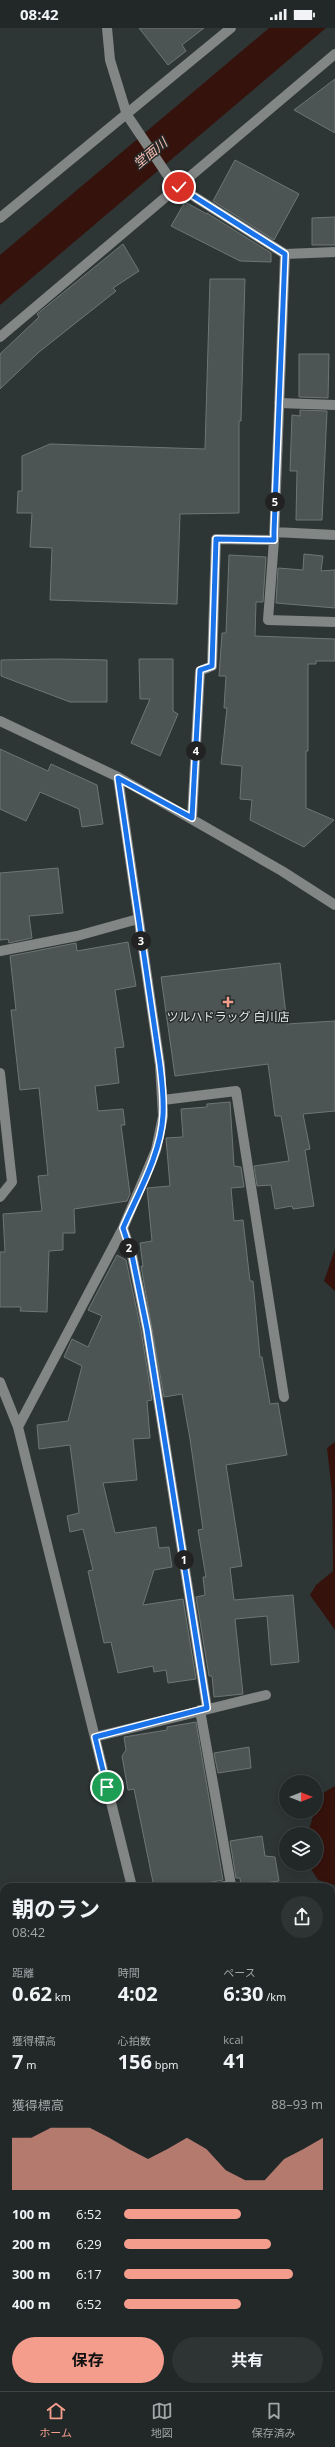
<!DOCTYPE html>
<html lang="ja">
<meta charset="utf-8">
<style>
:root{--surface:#222828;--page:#2e3434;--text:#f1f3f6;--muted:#a2a6a8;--line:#3f4445;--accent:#f49d8c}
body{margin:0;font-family:"Open Sans","Noto Sans JP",sans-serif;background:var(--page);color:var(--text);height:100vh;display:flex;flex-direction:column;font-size:15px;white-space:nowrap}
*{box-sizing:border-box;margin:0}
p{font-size:13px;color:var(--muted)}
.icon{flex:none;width:22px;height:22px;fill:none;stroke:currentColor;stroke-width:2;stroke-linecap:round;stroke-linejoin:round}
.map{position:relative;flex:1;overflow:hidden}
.details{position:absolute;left:0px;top:1855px;width:335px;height:508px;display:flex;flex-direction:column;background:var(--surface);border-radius:12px 12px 0 0;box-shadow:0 2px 10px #0003,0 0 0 1px var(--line)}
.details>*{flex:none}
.needle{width:26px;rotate:90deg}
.buttons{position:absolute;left:279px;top:1747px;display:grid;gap:8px}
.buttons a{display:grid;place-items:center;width:44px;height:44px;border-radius:50%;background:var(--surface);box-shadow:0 2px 10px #0003,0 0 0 1px var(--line);font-size:20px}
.pin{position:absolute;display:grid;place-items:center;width:34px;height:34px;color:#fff;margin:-17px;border:2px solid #fff;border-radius:50%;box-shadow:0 1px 4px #0007}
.km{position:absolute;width:20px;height:20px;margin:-10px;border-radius:50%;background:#222;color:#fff;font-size:11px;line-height:20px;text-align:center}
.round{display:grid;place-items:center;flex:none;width:42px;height:42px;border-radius:21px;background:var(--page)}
.headline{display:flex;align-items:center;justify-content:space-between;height:68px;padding:0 12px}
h1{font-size:22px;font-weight:700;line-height:30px}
.stats{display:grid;grid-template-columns:repeat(3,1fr);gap:6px;height:68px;padding:4px 12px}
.stats div{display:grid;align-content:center}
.stats b{font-size:20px;font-weight:700}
.stats small{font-size:11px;font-weight:400}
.stats p{font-size:11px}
.chart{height:112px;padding:8px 12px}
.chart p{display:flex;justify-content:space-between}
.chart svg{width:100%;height:72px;margin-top:4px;fill:var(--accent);opacity:.7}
.cta{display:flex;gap:8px;margin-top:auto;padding:8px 12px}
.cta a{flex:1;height:46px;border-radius:24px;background:var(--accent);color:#111;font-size:16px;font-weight:700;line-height:46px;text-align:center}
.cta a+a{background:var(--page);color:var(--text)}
ul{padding:0 12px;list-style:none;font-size:13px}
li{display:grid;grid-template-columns:64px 48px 1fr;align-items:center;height:30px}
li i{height:10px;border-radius:5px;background:var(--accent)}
.status{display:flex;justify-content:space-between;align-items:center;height:28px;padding:0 20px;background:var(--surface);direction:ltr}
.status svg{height:11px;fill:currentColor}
.tab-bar{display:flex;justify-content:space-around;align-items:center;height:56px;border-top:1px solid var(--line);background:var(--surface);font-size:11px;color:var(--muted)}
.tab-bar a{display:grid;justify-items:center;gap:2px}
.tab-bar .on{color:var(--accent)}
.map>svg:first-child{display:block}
.built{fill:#32413f}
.water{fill:#36120c}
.building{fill:#4c5553;stroke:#6d7675}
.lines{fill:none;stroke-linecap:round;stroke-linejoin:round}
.minor{stroke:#828685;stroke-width:10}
.route-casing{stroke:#fff;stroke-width:8}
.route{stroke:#1a73e8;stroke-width:5}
.poi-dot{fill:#f49d8c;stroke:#252c2b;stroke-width:1.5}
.labels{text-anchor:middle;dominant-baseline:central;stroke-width:3;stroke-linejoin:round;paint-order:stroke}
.poi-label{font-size:12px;fill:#e2e7e7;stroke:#252c2b}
.water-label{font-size:13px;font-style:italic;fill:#f6baae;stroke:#252c2b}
</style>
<div class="status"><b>08:42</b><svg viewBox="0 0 49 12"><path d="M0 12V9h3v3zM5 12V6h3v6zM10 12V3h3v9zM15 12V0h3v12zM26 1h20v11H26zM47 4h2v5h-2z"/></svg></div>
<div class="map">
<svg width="335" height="2363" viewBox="0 0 335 2363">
<rect width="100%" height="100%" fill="#2e3635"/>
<path class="built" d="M56,2359H232L233,2363H56Z"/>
<path class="water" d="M269,0H326L0,277V227Z
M335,1221V1263L324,1253Z
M335,1414V1602L310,1567L316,1557L333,1543L332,1464L327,1420Z
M335,1758V1857L318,1852L308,1836H316V1806H308L314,1784H316L318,1768Z"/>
<path class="building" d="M139,0H204L182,17L186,23L168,37Z
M335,51V105L294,82Z
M235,132L299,166L274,212L213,173Z
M185,174L207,186V185L271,225V234L240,233L171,198Z
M335,189V217H312V190Z
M123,216L139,243L113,260L116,263L39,324L0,361V326L39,289L37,286Z
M210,251H245L241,393H239V485L180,486L177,576L50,572L52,520L30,519L32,485H17L18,463H22V428L50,416L205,421Z
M299,326H329L328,370L299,369Z
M300,382L327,383L322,492H296L297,443H290L292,387L300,388Z
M304,526L323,528L321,543L335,542V580L276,575L278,540L303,542Z
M229,527L266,529L263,574H256L255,608L335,611V633H316V636H308V723H306V780L334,792L304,819L250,792L252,772L240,771L242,738L221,736L227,680H224L226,648H219L222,605H226Z
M56,631L107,632V674H70L1,648V632Z
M139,631H173V683L178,686L160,728L131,715L150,671H140Z
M0,721L48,743L51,736L97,757L103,796L82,799L79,781L40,764L26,793L0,781Z
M58,840L63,885L29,888L32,910L9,915L8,911L0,912V845Z
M128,914L136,958L115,962L124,1019L115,1020L119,1055L95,1058L98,1083L123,1081L125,1097H121L130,1166L127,1173L74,1181L75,1205H63V1222L49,1223L47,1284L20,1283L21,1279H0V1224H5L3,1186L42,1183L38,1148L48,1147L39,1060L20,1062L11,982H16L10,928L76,915L77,923Z
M280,935L287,996L335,993V1083L303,1086L310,1121L305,1122L314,1178L293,1181L292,1178L275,1181L271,1157L257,1158L254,1138L289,1133L281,1088H275L268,1036L175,1048L161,949Z
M230,1074L234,1138L241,1139L244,1159L231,1160L234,1193L243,1192L250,1253H253L260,1329H262L270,1376L278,1375L287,1427L226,1437L242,1538L230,1540L234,1572L293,1567L299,1634L271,1637L267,1588L235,1591L243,1666L214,1669L212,1648H209L196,1569L205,1567L203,1549H206L198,1502L203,1501L190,1411L182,1366L164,1369L141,1238L143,1239L140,1215L152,1213L147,1160L170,1158L166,1110L183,1109L181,1081L207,1079V1076Z
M117,1227L126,1232L141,1302L152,1372L147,1373L150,1410L133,1411L137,1452L103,1455L115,1505L156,1499L159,1520L169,1519L172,1539L154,1542L143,1577L183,1571L196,1651L168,1655L166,1642L154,1644L153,1638L118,1645L111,1614L104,1615L88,1543L93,1542L83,1501L70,1504L67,1488L79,1485L70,1417L39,1421L37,1397L68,1393L82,1338L64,1329L72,1311L88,1319L102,1288L88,1282Z
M196,1694L223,1852L184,1859H154L134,1761L128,1762L122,1728L126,1722L124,1709L167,1702V1699Z
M249,1719L251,1740L218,1745L214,1725Z
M262,1808L265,1828L275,1829L279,1853L241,1858L240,1850H236L230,1813Z"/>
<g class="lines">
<path class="minor" d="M107,0L110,32L127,87L170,151L179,159L285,226L335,224
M0,190L231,0
M285,226L274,512L268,592L335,594
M0,309L335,26
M279,375L335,377
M274,504L335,507
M0,693L118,749L282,843L335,877
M192,790L200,643L212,638L216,511L274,512
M0,923L77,908L138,891
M0,1045L12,1154L0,1169
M163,1072L236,1063L284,1369
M123,1200L132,1227L147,1301L207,1680
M0,1354L18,1399L132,1859
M18,1399L123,1200L156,1122L163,1088L160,1037L118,749
M200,1682L231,1857L220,1859
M95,1709L266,1667
M331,1929H335
M0,2020L4,2019
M331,2104L335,2103
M0,2129L4,2128
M331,2144L335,2160
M331,2220L335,2219
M0,2247L4,2246
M0,2337L4,2352
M251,2359L252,2363"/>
</g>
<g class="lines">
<defs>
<path id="route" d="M107,1759L95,1709L207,1680L147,1301L132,1227L123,1200C138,1165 161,1126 163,1087C164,1070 162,1054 160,1037L118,750L192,790L200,642L212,638L216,511L274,512V504L285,226L179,159"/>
</defs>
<use href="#route" class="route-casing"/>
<use href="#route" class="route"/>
</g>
<path class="poi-dot" d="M226 968h4v4h4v4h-4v4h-4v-4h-4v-4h4z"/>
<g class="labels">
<g class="poi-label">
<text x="228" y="988">ツルハドラッグ 白川店</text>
</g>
<g class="water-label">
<text transform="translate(150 125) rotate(-40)">堂面川</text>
</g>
</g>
</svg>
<div class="buttons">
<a><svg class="needle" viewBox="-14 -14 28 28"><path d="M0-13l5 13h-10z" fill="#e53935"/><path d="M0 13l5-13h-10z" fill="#a2a6a8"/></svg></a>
<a><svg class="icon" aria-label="layers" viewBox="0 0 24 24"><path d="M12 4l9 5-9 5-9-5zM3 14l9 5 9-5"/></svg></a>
</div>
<div class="pin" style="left:107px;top:1759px;background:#1e9e55"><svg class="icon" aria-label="arrive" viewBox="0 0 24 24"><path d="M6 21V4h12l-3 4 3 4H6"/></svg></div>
<div class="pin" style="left:179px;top:159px;background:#d93025"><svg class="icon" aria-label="check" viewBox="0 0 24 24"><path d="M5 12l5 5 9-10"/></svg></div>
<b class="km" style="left:184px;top:1532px">1</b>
<b class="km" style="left:129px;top:1220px">2</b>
<b class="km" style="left:141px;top:913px">3</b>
<b class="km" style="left:196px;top:723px">4</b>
<b class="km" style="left:275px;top:474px">5</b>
<section class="details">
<div class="headline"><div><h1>朝のラン</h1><p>08:42</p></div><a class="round"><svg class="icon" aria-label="share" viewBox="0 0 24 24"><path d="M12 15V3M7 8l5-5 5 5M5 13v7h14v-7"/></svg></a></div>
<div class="stats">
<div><p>距離</p><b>0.62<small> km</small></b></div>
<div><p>時間</p><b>4:02</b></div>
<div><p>ペース</p><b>6:30<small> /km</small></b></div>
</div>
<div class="stats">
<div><p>獲得標高</p><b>7<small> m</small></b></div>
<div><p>心拍数</p><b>156<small> bpm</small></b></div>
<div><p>kcal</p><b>41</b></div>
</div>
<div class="chart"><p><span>獲得標高</span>88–93 m</p>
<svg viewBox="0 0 160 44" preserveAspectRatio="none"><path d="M0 44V12L10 12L20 6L30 6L40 6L50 12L60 19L70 25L80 19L90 12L100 19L110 32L120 38L130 38L140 25L150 19L160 12V44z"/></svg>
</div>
<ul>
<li><b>100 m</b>6:52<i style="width:59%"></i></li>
<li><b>200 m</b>6:29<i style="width:74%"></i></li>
<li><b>300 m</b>6:17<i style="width:85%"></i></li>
<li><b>400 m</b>6:52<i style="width:59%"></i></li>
</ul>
<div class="cta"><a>保存</a><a>共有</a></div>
</section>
</div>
<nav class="tab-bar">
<a class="on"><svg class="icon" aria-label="home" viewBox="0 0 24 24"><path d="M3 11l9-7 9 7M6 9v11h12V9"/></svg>ホーム</a>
<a><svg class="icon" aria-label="map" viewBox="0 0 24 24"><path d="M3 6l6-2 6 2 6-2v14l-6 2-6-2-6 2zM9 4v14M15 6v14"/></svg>地図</a>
<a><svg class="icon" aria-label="saved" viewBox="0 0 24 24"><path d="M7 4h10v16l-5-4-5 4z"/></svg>保存済み</a>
</nav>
